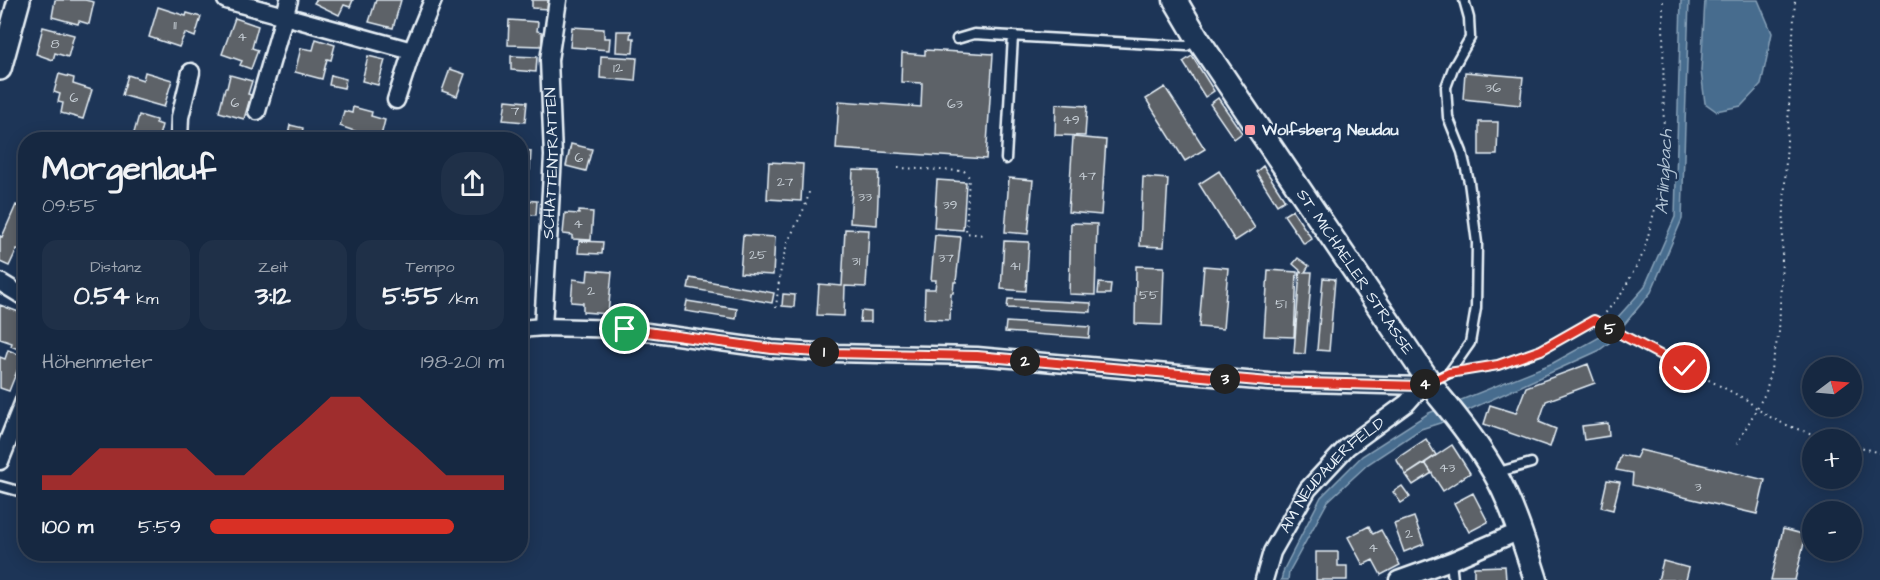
<!DOCTYPE html>
<html lang="de">
<meta charset="utf-8">
<style>
:root{--surface:#162841;--page:#1f3048;--text:#f1f3f6;--muted:#9ea6b1;--line:#35445a;--accent:#d93025}
body{margin:0;font-family:"Architects Daughter",sans-serif;background:var(--page);color:var(--text);height:100vh;display:flex;flex-direction:column;font-size:22px;white-space:nowrap}
*{box-sizing:border-box;margin:0}
p{font-size:20px;color:var(--muted)}
.icon{flex:none;width:33px;height:33px;fill:none;stroke:currentColor;stroke-width:2;stroke-linecap:round;stroke-linejoin:round}
.map{position:relative;flex:1;overflow:hidden}
.sheet{position:absolute;left:18px;top:132px;width:510px;height:429px;display:flex;flex-direction:column;background:var(--surface);border-radius:24px;box-shadow:0 3px 15px #0003,0 0 0 2px var(--line)}
.sheet>*{flex:none}
.needle{width:39px;rotate:74deg}
.tools{position:absolute;left:1802px;top:357px;display:grid;gap:12px}
.tools a{display:grid;place-items:center;width:60px;height:60px;border-radius:50%;background:var(--surface);box-shadow:0 3px 15px #0003,0 0 0 2px var(--line);font-size:30px}
.pin{position:absolute;display:grid;place-items:center;width:51px;height:51px;color:#fff;margin:-26px;border:3px solid #fff;border-radius:50%;box-shadow:0 2px 6px #0007}
.km{position:absolute;width:30px;height:30px;margin:-15px;border-radius:50%;background:#222;color:#fff;font-size:16px;line-height:30px;text-align:center}
.round{display:grid;place-items:center;flex:none;width:63px;height:63px;border-radius:24px;background:var(--page)}
.overview{display:flex;align-items:center;justify-content:space-between;height:102px;padding:0 24px}
h1{font-size:33px;font-weight:800;line-height:45px}
.metrics{display:grid;grid-template-columns:repeat(3,1fr);gap:9px;height:102px;padding:6px 24px}
.metrics div{display:grid;align-content:center;border-radius:15px;background:var(--page);text-align:center}
.metrics b{font-size:26px;font-weight:800}
.metrics small{font-size:16px;font-weight:400}
.metrics p{font-size:16px}
.chart{height:168px;padding:12px 24px}
.chart p{display:flex;justify-content:space-between}
.chart svg{width:100%;height:108px;margin-top:6px;fill:var(--accent);opacity:.7}
ul{padding:0 24px;list-style:none;font-size:20px}
li{display:grid;grid-template-columns:96px 72px 1fr;align-items:center;height:45px}
li i{height:15px;border-radius:8px;background:var(--accent)}
.map>svg:first-child{display:block}
.water{fill:#476c8e;stroke:#87a1b8;stroke-width:1.5}
.building{fill:#5d6268;stroke:#e8f1f8;stroke-width:1.5}
.lines{fill:none;stroke-linecap:round;stroke-linejoin:round}
.service-casing{stroke:#e8f1f8;stroke-width:13}
.minor-casing{stroke:#e8f1f8;stroke-width:21}
.tertiary-casing{stroke:#e8f1f8;stroke-width:26}
.secondary-casing{stroke:#e8f1f8;stroke-width:27}
.path{stroke:#e8f1f8;stroke-width:2;stroke-dasharray:1.5 4.5;stroke-linecap:butt}
.service{stroke:#1d3557;stroke-width:8}
.minor{stroke:#1d3557;stroke-width:16}
.tertiary{stroke:#1d3557;stroke-width:21}
.secondary{stroke:#1d3557;stroke-width:22}
.route-casing{stroke:#fff;stroke-width:12}
.route{stroke:#d93025;stroke-width:8}
.poi-dot{fill:#ff9aa2;stroke:#1d3557;stroke-width:2}
.labels{text-anchor:middle;dominant-baseline:central;stroke-width:4.5;stroke-linejoin:round;paint-order:stroke}
.number-label{font-size:14px;fill:#c5cdd4}
.poi-label{font-size:16px;font-weight:bold;fill:#e8f1f8;stroke:#1d3557;text-anchor:start}
.street-label{font-size:16px;fill:#e8f1f8;stroke:#1d3557}
.water-label{font-size:18px;font-style:italic;fill:#b0c2d3;stroke:#1d3557}
</style>
<div class="map">
<svg width="1880" height="580" viewBox="0 0 1880 580">
<rect width="100%" height="100%" fill="#1d3557"/>
<filter id="ink" filterUnits="userSpaceOnUse"><feTurbulence type="fractalNoise" baseFrequency=".0167" numOctaves="2"/><feDisplacementMap in="SourceGraphic" scale="12" xChannelSelector="R" yChannelSelector="G"/><feConvolveMatrix kernelMatrix="1 2 1 2 8 2 1 2 1" color-interpolation-filters="sRGB"/></filter>
<g filter="url(#ink)">
<path class="water" d="M1681,0H1689L1682,219L1651,292L1609,343L1598,351L1440,423L1421,429L1368,464L1328,501L1289,572L1288,580H1281L1284,569L1321,497L1362,456L1429,413L1553,363L1600,337L1644,288L1675,217Z
M1705,0H1758L1772,33L1761,85L1741,106L1716,111L1705,103L1701,71Z"/>
<path class="building" d="M55,0H85L94,2L89,24L79,21L78,24L52,17Z
M316,0H353L350,7L344,5L339,15L314,3Z
M376,0H401L393,28L369,22Z
M532,0H551L550,9L532,8Z
M158,7L186,16L187,13L201,17L195,37L185,33L179,47L149,37Z
M235,18L258,26L252,48L258,50L251,69L240,65L242,61L222,54Z
M509,20L538,22L537,31L542,32V46L508,45Z
M43,27L74,35L68,57L55,53L53,60L36,54Z
M572,27L604,29V38H610L609,50L570,47Z
M617,31H631L630,38H634L633,53L616,52Z
M316,39L335,45L331,60L327,59L322,79L295,72L301,48L313,50Z
M925,50L993,54L986,159L836,149L839,101L921,107L922,83L901,82L902,53L925,55Z
M368,56L385,60L378,85L362,81Z
M511,56L537,57L536,72L511,70Z
M601,56L637,58L635,81L600,78Z
M1192,56L1214,91L1205,97L1183,62Z
M450,69L465,74L457,96L442,91Z
M145,72L172,80L164,107L122,95L128,75L143,80Z
M1465,72L1523,77L1520,105L1463,99Z
M59,74L74,78L73,84L92,90L83,119L61,113L63,103L58,102L60,94L54,92Z
M230,75L252,81L248,94L251,95L244,119L219,112L225,88H227Z
M331,75L346,79L344,88L329,85Z
M1165,87L1205,149L1185,161L1146,99Z
M1218,98L1242,133L1234,139L1210,104Z
M506,100L527,102L525,122L503,120Z
M1056,104L1087,106L1085,136L1055,135Z
M353,107L372,112L371,116L385,120L380,140H361L363,134L340,126L344,111L352,113Z
M139,115L156,120V123L162,125L158,140H132Z
M1479,122H1498L1497,155H1479Z
M290,125L303,128L301,138L288,135Z
M1073,137L1106,140L1101,215L1068,212Z
M571,144L592,149L586,171L566,166Z
M520,150L531,151L530,170H520Z
M769,162L803,164L801,201L767,199Z
M1263,166L1285,200L1277,205L1256,172Z
M853,170L879,171L877,225L850,223Z
M1219,171L1255,228L1235,241L1199,184Z
M1143,177L1168,179L1164,247L1140,246Z
M1009,178L1033,180L1028,234L1005,232Z
M937,180L966,182L963,230L934,228Z
M520,200L537,201L536,215L520,214Z
M16,205L26,209V223L21,235L26,237V242L21,250L17,249L9,266L0,262V236L2,237Z
M1292,210L1312,239L1304,244L1284,215Z
M579,211L593,212L591,240L572,239V235L563,234L565,213L579,214Z
M520,223H528L527,237H520Z
M1071,223L1097,224L1095,295L1069,294Z
M845,229L869,230L866,287L845,286L844,316L817,315L819,284L842,286Z
M743,235L775,237L773,275L740,273Z
M935,235L961,237L956,282H954L953,293H951L950,320L924,319L925,289H935L936,280H931Z
M579,241L603,242L602,254L578,253Z
M1004,241L1029,242L1026,291L1001,289Z
M1298,258L1309,266L1305,272H1312L1305,354L1294,353L1300,271L1302,272L1293,264Z
M520,266H529V280L520,279Z
M1136,266L1164,267L1162,325L1135,324Z
M1204,266L1228,268L1223,329L1199,327Z
M588,270L612,272L608,314L583,312V303L571,302L573,279L587,281Z
M1268,270L1297,272L1294,337L1264,336Z
M690,278L774,293L772,303L688,288Z
M1323,278L1335,279L1329,351L1317,350Z
M520,279L529,280L528,292L520,291Z
M1099,283L1111,284L1110,294H1098Z
M520,291L528,292L527,305H520Z
M783,294L795,295L794,307L782,306Z
M1008,299L1091,303V312L1007,308Z
M687,301L737,309L736,319L685,311Z
M0,305L24,314L17,334L26,337L23,351L11,346L12,343L0,339Z
M861,311L871,312V322H860Z
M1006,322L1090,327L1089,338L1005,332Z
M8,350L23,356L9,391L0,388V357L5,359Z
M1588,364L1595,383L1546,401L1539,422L1556,429L1550,447L1484,424L1490,405L1516,413L1526,387Z
M1608,423L1609,436L1584,440L1582,426Z
M1426,439L1436,455L1406,475L1396,459Z
M1452,445L1470,473L1443,491L1425,463Z
M1640,450L1765,480L1757,514L1632,485L1633,473L1616,470L1621,455L1636,458Z
M1425,463L1432,473L1413,485L1406,475Z
M1607,480L1620,482L1613,510L1601,507Z
M1402,486L1410,497L1401,503L1393,492Z
M1473,493L1488,522L1469,532L1454,503Z
M1414,517L1424,544L1404,552L1394,524Z
M1369,526L1373,534L1381,530L1400,565L1381,575L1373,560L1363,565L1348,537Z
M1783,529L1806,535L1795,580H1771Z
M1316,552H1338V566H1347V580H1316Z
M1663,561L1689,568L1686,580H1658Z
M1505,566L1506,580H1474V567Z"/>
<g class="lines">
<defs>
<path id="service" d="M957,39L974,34L1187,46L1198,39
M1006,159L1013,36
M1431,382L1449,373L1470,343L1476,308L1477,243L1469,182L1462,152L1448,117L1446,87L1453,68L1470,38L1469,18L1464,0
M1495,473L1531,463
M0,486L26,493
M1451,561L1453,580"/>
<g id="minor">
<path d="M226,0L412,51"/>
<path d="M396,100L412,51L433,0"/>
<path d="M257,111L289,0"/>
<path d="M179,140L180,117L191,72"/>
<path d="M0,282L26,298"/>
<path id="s1" d="M543,327L553,156L549,60L558,0"/>
<path d="M520,329L543,327L625,329L772,349L832,353L977,356L1269,382L1422,386L1430,382"/>
<path d="M0,461L26,396"/>
<path id="s2" d="M1264,580L1272,552L1308,489L1347,447L1407,403L1422,386"/>
<path d="M1398,580L1451,561L1520,531"/>
</g>
<path id="tertiary" d="M0,69L19,0"/>
<g id="secondary">
<path id="s3" d="M1175,0L1198,39L1439,396C1459,420 1478,445 1494,472C1512,503 1525,545 1536,580"/>
</g>
</defs>
<use href="#service" class="service-casing"/>
<use href="#minor" class="minor-casing"/>
<use href="#tertiary" class="tertiary-casing"/>
<use href="#secondary" class="secondary-casing"/>
<path class="path" d="M898,168L964,171L969,177L966,233L984,235
M776,308C778,288 780,268 786,248C792,229 805,213 809,192
M1598,322L1622,293L1644,252L1664,173L1663,0
M1464,370L1498,365L1541,350L1594,320L1747,400C1771,423 1804,432 1835,440
M1737,444L1766,392L1779,332L1786,159L1795,0
M1851,444L1880,453"/>
<use href="#service" class="service"/>
<use href="#minor" class="minor"/>
<use href="#tertiary" class="tertiary"/>
<use href="#secondary" class="secondary"/>
</g>
</g>
<g class="lines" filter="url(#ink)">
<defs>
<path id="route" d="M625,329L772,349L832,353L977,356L1269,382L1422,386L1449,373L1498,365L1541,350L1594,320L1685,368"/>
</defs>
<use href="#route" class="route-casing"/>
<use href="#route" class="route"/>
</g>
<rect class="poi-dot" x="1244" y="124" width="12" height="12" rx="3"/>
<g class="labels">
<g class="number-label">
<text x="175" y="25">11</text>
<text x="242" y="37">4</text>
<text x="55" y="44">8</text>
<text x="618" y="68">12</text>
<text x="1493" y="88">36</text>
<text x="74" y="98">6</text>
<text x="235" y="103">6</text>
<text x="955" y="104">63</text>
<text x="515" y="111">7</text>
<text x="1071" y="120">49</text>
<text x="579" y="158">6</text>
<text x="1087" y="176">47</text>
<text x="785" y="182">27</text>
<text x="865" y="197">33</text>
<text x="950" y="205">39</text>
<text x="578" y="224">4</text>
<text x="758" y="255">25</text>
<text x="946" y="258">37</text>
<text x="856" y="261">31</text>
<text x="1015" y="266">41</text>
<text x="591" y="291">2</text>
<text x="1149" y="295">55</text>
<text x="1281" y="304">51</text>
<text x="1447" y="468">43</text>
<text x="1698" y="487">3</text>
<text x="1409" y="534">2</text>
<text x="1373" y="548">4</text>
</g>
<g class="poi-label">
<text x="1262" y="130">Wolfsberg Neudau</text>
</g>
<g class="street-label">
<text stroke="none"><textPath href="#s1" startOffset="164">SCHATTENTRATTEN</textPath></text>
<text stroke="none"><textPath href="#s3" startOffset="326">ST. MICHAELER STRASSE</textPath></text>
<text stroke="none"><textPath href="#s2" startOffset="128">AM NEUDAUERFELD</textPath></text>
</g>
<g class="water-label">
<text transform="translate(1664 172) rotate(-87)">Arlingbach</text>
</g>
</g>
</svg>
<div class="tools">
<a><svg class="needle" viewBox="-14 -14 28 28"><path d="M0-13l5 13h-10z" fill="#e53935"/><path d="M0 13l5-13h-10z" fill="#9ea6b1"/></svg></a>
<a>+</a>
<a>−</a>
</div>
<div class="pin" style="left:625px;top:329px;background:#1e9e55"><svg class="icon" aria-label="arrive" viewBox="0 0 24 24"><path d="M6 21V4h12l-3 4 3 4H6"/></svg></div>
<div class="pin" style="left:1685px;top:368px;background:#d93025"><svg class="icon" aria-label="check" viewBox="0 0 24 24"><path d="M5 12l5 5 9-10"/></svg></div>
<b class="km" style="left:824px;top:352px">1</b>
<b class="km" style="left:1025px;top:361px">2</b>
<b class="km" style="left:1225px;top:379px">3</b>
<b class="km" style="left:1425px;top:384px">4</b>
<b class="km" style="left:1610px;top:329px">5</b>
<section class="sheet">
<div class="overview"><div><h1>Morgenlauf</h1><p>09:55</p></div><a class="round"><svg class="icon" aria-label="share" viewBox="0 0 24 24"><path d="M12 15V3M7 8l5-5 5 5M5 13v7h14v-7"/></svg></a></div>
<div class="metrics">
<div><p>Distanz</p><b>0.54<small> km</small></b></div>
<div><p>Zeit</p><b>3:12</b></div>
<div><p>Tempo</p><b>5:55<small> /km</small></b></div>
</div>
<div class="chart"><p><span>Höhenmeter</span>198–201 m</p>
<svg viewBox="0 0 160 44" preserveAspectRatio="none"><path d="M0 44V38L10 38L20 27L30 27L40 27L50 27L60 38L70 38L80 27L90 17L100 6L110 6L120 17L130 27L140 38L150 38L160 38V44z"/></svg>
</div>
<ul>
<li><b>100 m</b>5:59<i style="width:83%"></i></li>
</ul>
</section>
</div>
